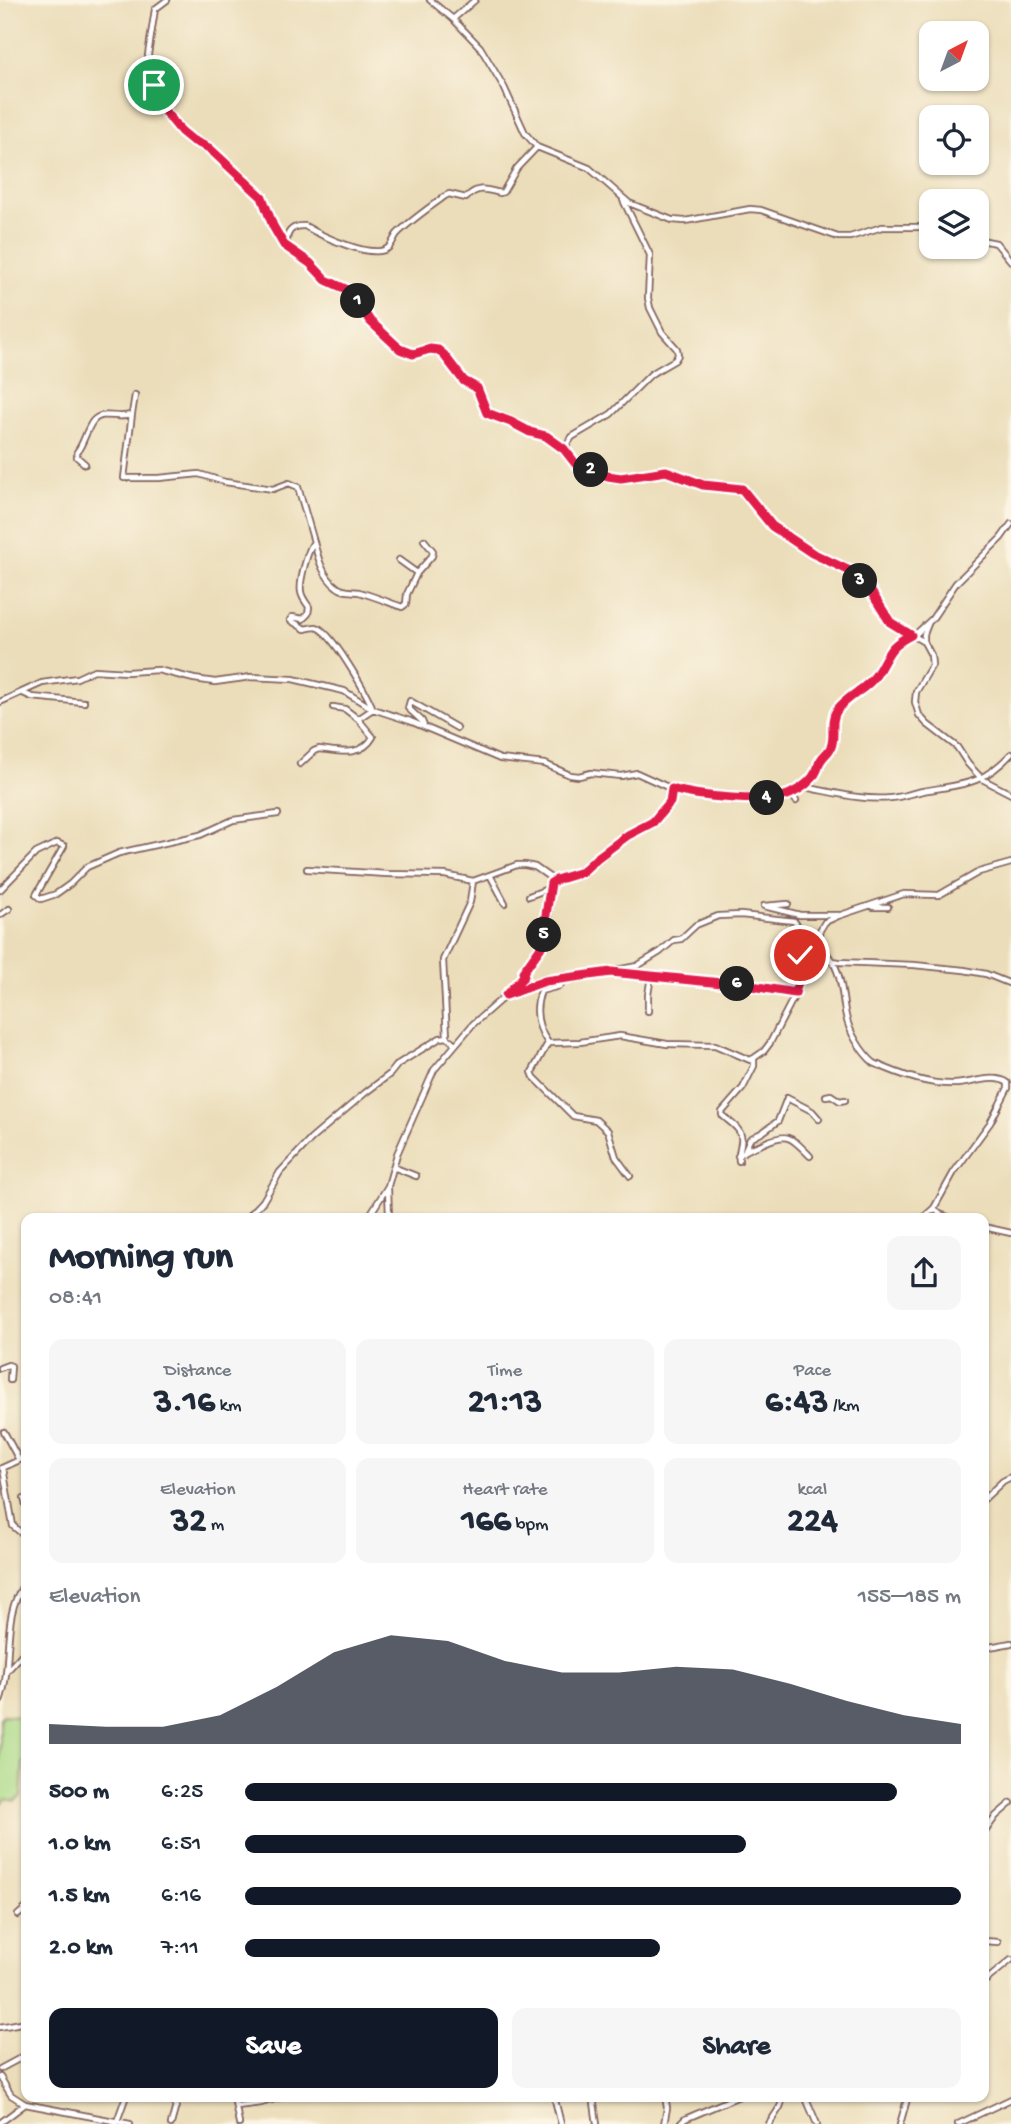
<!DOCTYPE html>
<meta charset="utf-8">
<style>
:root{--surface:#fff;--page:#f6f6f7;--text:#1f2937;--muted:#747a83;--accent:#111827}
body{margin:0;font-family:"Gochi Hand",sans-serif;background:var(--page);color:var(--text);height:100vh;display:flex;flex-direction:column;font-size:26px;white-space:nowrap}
*{box-sizing:border-box;margin:0}
p{font-size:23px;color:var(--muted)}
.icon{flex:none;width:38px;height:38px;fill:none;stroke:currentColor;stroke-width:2;stroke-linecap:round;stroke-linejoin:round}
.map{position:relative;flex:1;overflow:hidden}
.panel{position:absolute;left:21px;top:1213px;width:968px;height:889px;display:flex;flex-direction:column;background:var(--surface);border-radius:14px;box-shadow:0 2px 5px #0004}
.panel>*{flex:none}
.needle{width:46px;rotate:41deg}
.fabs{position:absolute;left:919px;top:21px;display:grid;gap:14px}
.fabs a{display:grid;place-items:center;width:70px;height:70px;border-radius:14px;background:var(--surface);box-shadow:0 2px 5px #0004;font-size:35px}
.pin{position:absolute;display:grid;place-items:center;width:60px;height:60px;color:#fff;margin:-30px;border:4px solid #fff;border-radius:50%;box-shadow:0 2px 7px #0007}
.km{position:absolute;width:35px;height:35px;margin:-18px;border-radius:50%;background:#222;color:#fff;font-size:19px;line-height:35px;text-align:center}
.round{display:grid;place-items:center;flex:none;width:74px;height:74px;border-radius:14px;background:var(--page)}
.overview{display:flex;align-items:center;justify-content:space-between;height:119px;padding:0 28px}
h1{font-size:38px;font-weight:700;line-height:52px}
.metrics{display:grid;grid-template-columns:repeat(3,1fr);gap:10px;height:119px;padding:7px 28px}
.metrics div{display:grid;align-content:center;border-radius:14px;background:var(--page);text-align:center}
.metrics b{font-size:35px;font-weight:700}
.metrics small{font-size:19px;font-weight:400}
.metrics p{font-size:19px}
.chart{height:196px;padding:14px 28px}
.chart p{display:flex;justify-content:space-between}
.chart svg{width:100%;height:126px;margin-top:7px;fill:var(--accent);opacity:.7}
.button{display:flex;gap:14px;margin-top:auto;padding:14px 28px}
.button a{flex:1;height:80px;border-radius:14px;background:var(--accent);color:#fff;font-size:28px;font-weight:700;line-height:80px;text-align:center}
.button a+a{background:var(--page);color:var(--text)}
ul{padding:0 28px;list-style:none;font-size:23px}
li{display:grid;grid-template-columns:112px 84px 1fr;align-items:center;height:52px}
li i{height:18px;border-radius:9px;background:var(--accent)}
.map>svg:first-child{display:block}
.green{fill:#abda87;stroke:#7a7c59;stroke-width:2}
.lines{fill:none;stroke-linecap:round;stroke-linejoin:round}
.street-casing{stroke:#82625d;stroke-width:8}
.street{stroke:#fff;stroke-width:4.5}
.route-casing{stroke:#fff;stroke-width:14}
.route{stroke:#e11d48;stroke-width:9}
</style>
<div class="map">
<svg width="1011" height="2124" viewBox="0 0 1011 2124">
<rect width="100%" height="100%" fill="#fcf5e5"/>
<filter id="ink" filterUnits="userSpaceOnUse"><feTurbulence type="fractalNoise" baseFrequency=".0143" numOctaves="2"/><feDisplacementMap in="SourceGraphic" scale="14" xChannelSelector="R" yChannelSelector="G"/><feConvolveMatrix kernelMatrix="1 2 1 2 8 2 1 2 1" color-interpolation-filters="sRGB"/></filter>
<filter id="wash" filterUnits="userSpaceOnUse"><feTurbulence type="fractalNoise" baseFrequency=".00686" numOctaves="4" result="noise"/><feDisplacementMap in="SourceGraphic" scale="28" xChannelSelector="R" yChannelSelector="G"/><feGaussianBlur stdDeviation="1.57" result="paint"/><feColorMatrix in="noise" values="0 0 0 0 0 0 0 0 0 0 0 0 0 0 0 0 0 1.4 0 .05"/><feComposite in="paint" operator="in"/></filter>
<g filter="url(#wash)">
<rect width="100%" height="100%" fill="#ebddb9"/>
<path class="green" d="M3,1715L26,1717V1761L23,1763L21,1796L16,1801L6,1799L0,1805V1718Z"/>
</g>
<g filter="url(#ink)">
<g class="lines">
<defs>
<path id="street" d="M167,0L155,9L148,55L156,99L165,114L187,137L209,148L262,197L273,226L284,245L310,263L326,280L350,291L375,326L399,349L413,354L430,349L438,350L444,355L464,381L477,388L487,413L511,422L530,432L549,438L582,468L608,476L621,478L666,471L703,485L745,490L772,526L809,551L850,571L873,593L890,622L924,642L931,655L932,665L916,692L915,702L919,715L927,724L957,747L968,764L982,779L1011,794
M430,0L453,19L480,47L504,87L525,133L537,147L589,168L629,203L672,220L685,221L750,209L761,210L838,237H850L882,227H931
M453,19L475,0
M976,239L996,243L1011,261
M288,247C284,233 292,225 305,226C320,235 372,260 388,248C392,245 394,238 397,234C411,220 429,208 445,196L449,194L466,198C477,186 485,189 500,193L503,192L517,168L537,147
M132,414L135,395
M564,449L572,437L611,414L651,374L675,360L678,355L677,349L662,332L650,308L648,298L650,255L623,200
M85,464L77,457V452C84,443 86,430 93,421C103,409 120,421 132,414L124,478H159L199,474L225,482L273,489L289,483L298,487L314,542C308,548 299,582 301,592C302,598 306,602 309,607L308,614L303,619L292,617L290,620L305,629C309,628 313,627 316,627C331,630 367,694 373,709L358,719L373,737C361,758 339,751 319,749L314,751L300,764
M314,542C318,558 323,577 337,587C343,592 351,591 359,592C373,596 388,602 402,607L406,604L407,594L417,573L399,560
M417,573L432,556L433,551L424,540
M924,642V634L928,624
M23,693L32,697L84,702
M0,702L42,683L77,678L94,670L127,672L158,670L194,679L215,682L251,677L293,679L344,691L373,709L410,721L500,759L545,764L570,775L579,776L591,773L621,776L637,773L672,789L701,796L743,798L785,796L803,787L815,774L820,762L831,746L832,722L839,708L854,693L864,688L870,682L893,647L907,637L917,633L932,619L956,583L1001,538L1011,524
M333,707L345,709L358,719
M424,726L422,721L408,708L410,701L457,728
M804,787C832,792 862,801 891,798C902,797 912,793 923,791C963,784 981,786 1011,754
M791,793L796,801
M307,869L387,874L445,875L473,881L517,865H525L535,867L555,881L551,883C549,903 550,930 540,949C535,959 523,965 524,977L514,988L473,1024L434,1070L397,1154L388,1186L368,1218
M490,875L505,903
M555,881L582,871L605,851L628,835L653,822L669,802L672,789
M0,890L36,853L57,843L64,846L36,895L41,899L56,894L70,884L87,867L119,853L200,835L233,820L278,814
M529,896L550,888
M788,904L764,906L800,915H839
M873,907H888
M0,915L9,909
M797,955L839,962L914,965L964,970L986,974L1011,984
M616,972L752,986L795,994
M563,980L560,986L541,991C534,1009 537,1027 548,1043L580,1042L620,1036L667,1044L715,1045L750,1060L754,1058
M510,994L545,981L581,977L637,966L660,952L674,940L681,939L696,925L718,916L741,915L794,921L797,925L798,989L770,1043L764,1051L754,1058V1066L743,1088L722,1112V1115C730,1123 744,1129 741,1143C740,1150 738,1154 739,1161
M648,1011V995L651,976
M548,1043L532,1072L534,1077L573,1116L596,1120L608,1131L616,1157L630,1176
M455,1044L447,1037L443,960L470,902L473,881
M826,1096L831,1095L840,1101L845,1100
M745,1150L750,1139L763,1132L778,1121L787,1098L812,1111L819,1119
M738,1156C748,1148 753,1148 764,1143C789,1132 791,1137 810,1156
M393,1167L416,1176
M388,1187L389,1218
M934,1208L940,1214L950,1218
M247,1218L263,1201L280,1172L311,1139L365,1093L390,1074L398,1064L440,1038L447,1037
M923,1218L934,1208L954,1172L990,1123L1008,1088V1083C994,1073 971,1084 954,1084C928,1085 898,1074 874,1063C862,1053 849,1032 846,1016C842,1000 843,981 835,966C829,955 819,946 819,932L825,922L838,916L904,894L939,895L979,872L1011,863
M984,1227L1011,1233
M0,1368L8,1365L11,1366L10,1380
M4,1432L19,1460
M2,1468L26,1457
M3,1468L13,1526L20,1532L26,1534
M24,1499L26,1505
M984,1499L1003,1481L1011,1477
M984,1648L1011,1643
M7,1671L26,1650
M0,1701C14,1664 0,1614 26,1582
M984,1833L996,1816L1011,1803
M18,1915L26,1908
M984,1941L998,1942
M984,1982L1011,1960
M0,2027L26,2022
M0,2069L26,2055
M0,2077L11,2095L25,2104L130,2124
M168,2096L176,2106L171,2124
M234,2096L239,2124
M554,2096L561,2124
M593,2096L597,2124
M805,2096L817,2124
M237,2106L261,2103L285,2096
M0,2123L24,2105
M116,2124L126,2096
M664,2124L667,2108L665,2096
M680,2124L685,2119L739,2096
M769,2124L780,2107L784,2096
M900,2124L908,2096
M958,2124L1011,2099"/>
</defs>
<use href="#street" class="street-casing"/>
<use href="#street" class="street"/>
</g>
</g>
<g class="lines" filter="url(#ink)">
<defs>
<path id="route" d="M154,85L156,99L162,108L181,131L192,140L209,148L262,197L273,226L284,245L310,263L326,280L350,291L370,321L400,349L413,354L430,349L438,350L444,355L464,381L477,388L487,413L511,422L530,432L546,436L564,449L575,463L582,468L608,476L621,478L666,471L703,485L742,489L772,526L812,553L850,571L870,590L890,622L911,635C887,647 889,655 876,675C866,690 848,695 837,710C829,722 836,735 831,747C829,752 824,755 821,760C817,766 820,763 817,770C812,781 801,789 790,794C769,804 695,796 672,789L670,802L653,822L628,835L597,858L582,872L556,880L551,883L541,947L523,972L524,976L506,995L545,981L611,972L752,986L795,993L799,978L797,955H800"/>
</defs>
<use href="#route" class="route-casing"/>
<use href="#route" class="route"/>
</g>
</svg>
<div class="fabs">
<a><svg class="needle" viewBox="-14 -14 28 28"><path d="M0-13l5 13h-10z" fill="#e53935"/><path d="M0 13l5-13h-10z" fill="#747a83"/></svg></a>
<a><svg class="icon" aria-label="locate" viewBox="0 0 24 24"><circle cx="12" cy="12" r="6"/><path d="M12 2v4M12 18v4M2 12h4M18 12h4"/></svg></a>
<a><svg class="icon" aria-label="layers" viewBox="0 0 24 24"><path d="M12 4l9 5-9 5-9-5zM3 14l9 5 9-5"/></svg></a>
</div>
<div class="pin" style="left:154px;top:85px;background:#1e9e55"><svg class="icon" aria-label="arrive" viewBox="0 0 24 24"><path d="M6 21V4h12l-3 4 3 4H6"/></svg></div>
<div class="pin" style="left:800px;top:955px;background:#d93025"><svg class="icon" aria-label="check" viewBox="0 0 24 24"><path d="M5 12l5 5 9-10"/></svg></div>
<b class="km" style="left:358px;top:301px">1</b>
<b class="km" style="left:591px;top:470px">2</b>
<b class="km" style="left:860px;top:581px">3</b>
<b class="km" style="left:767px;top:798px">4</b>
<b class="km" style="left:544px;top:935px">5</b>
<b class="km" style="left:737px;top:984px">6</b>
<section class="panel">
<div class="overview"><div><h1>Morning run</h1><p>08:41</p></div><a class="round"><svg class="icon" aria-label="share" viewBox="0 0 24 24"><path d="M12 15V3M7 8l5-5 5 5M5 13v7h14v-7"/></svg></a></div>
<div class="metrics">
<div><p>Distance</p><b>3.16<small> km</small></b></div>
<div><p>Time</p><b>21:13</b></div>
<div><p>Pace</p><b>6:43<small> /km</small></b></div>
</div>
<div class="metrics">
<div><p>Elevation</p><b>32<small> m</small></b></div>
<div><p>Heart rate</p><b>166<small> bpm</small></b></div>
<div><p>kcal</p><b>224</b></div>
</div>
<div class="chart"><p><span>Elevation</span>155–185 m</p>
<svg viewBox="0 0 160 44" preserveAspectRatio="none"><path d="M0 44V37L10 38L20 38L30 34L40 24L50 12L60 6L70 8L80 15L90 19L100 19L110 17L120 18L130 23L140 29L150 34L160 37V44z"/></svg>
</div>
<ul>
<li><b>500 m</b>6:25<i style="width:91%"></i></li>
<li><b>1.0 km</b>6:51<i style="width:70%"></i></li>
<li><b>1.5 km</b>6:16<i style="width:100%"></i></li>
<li><b>2.0 km</b>7:11<i style="width:58%"></i></li>
</ul>
<div class="button"><a>Save</a><a>Share</a></div>
</section>
</div>
